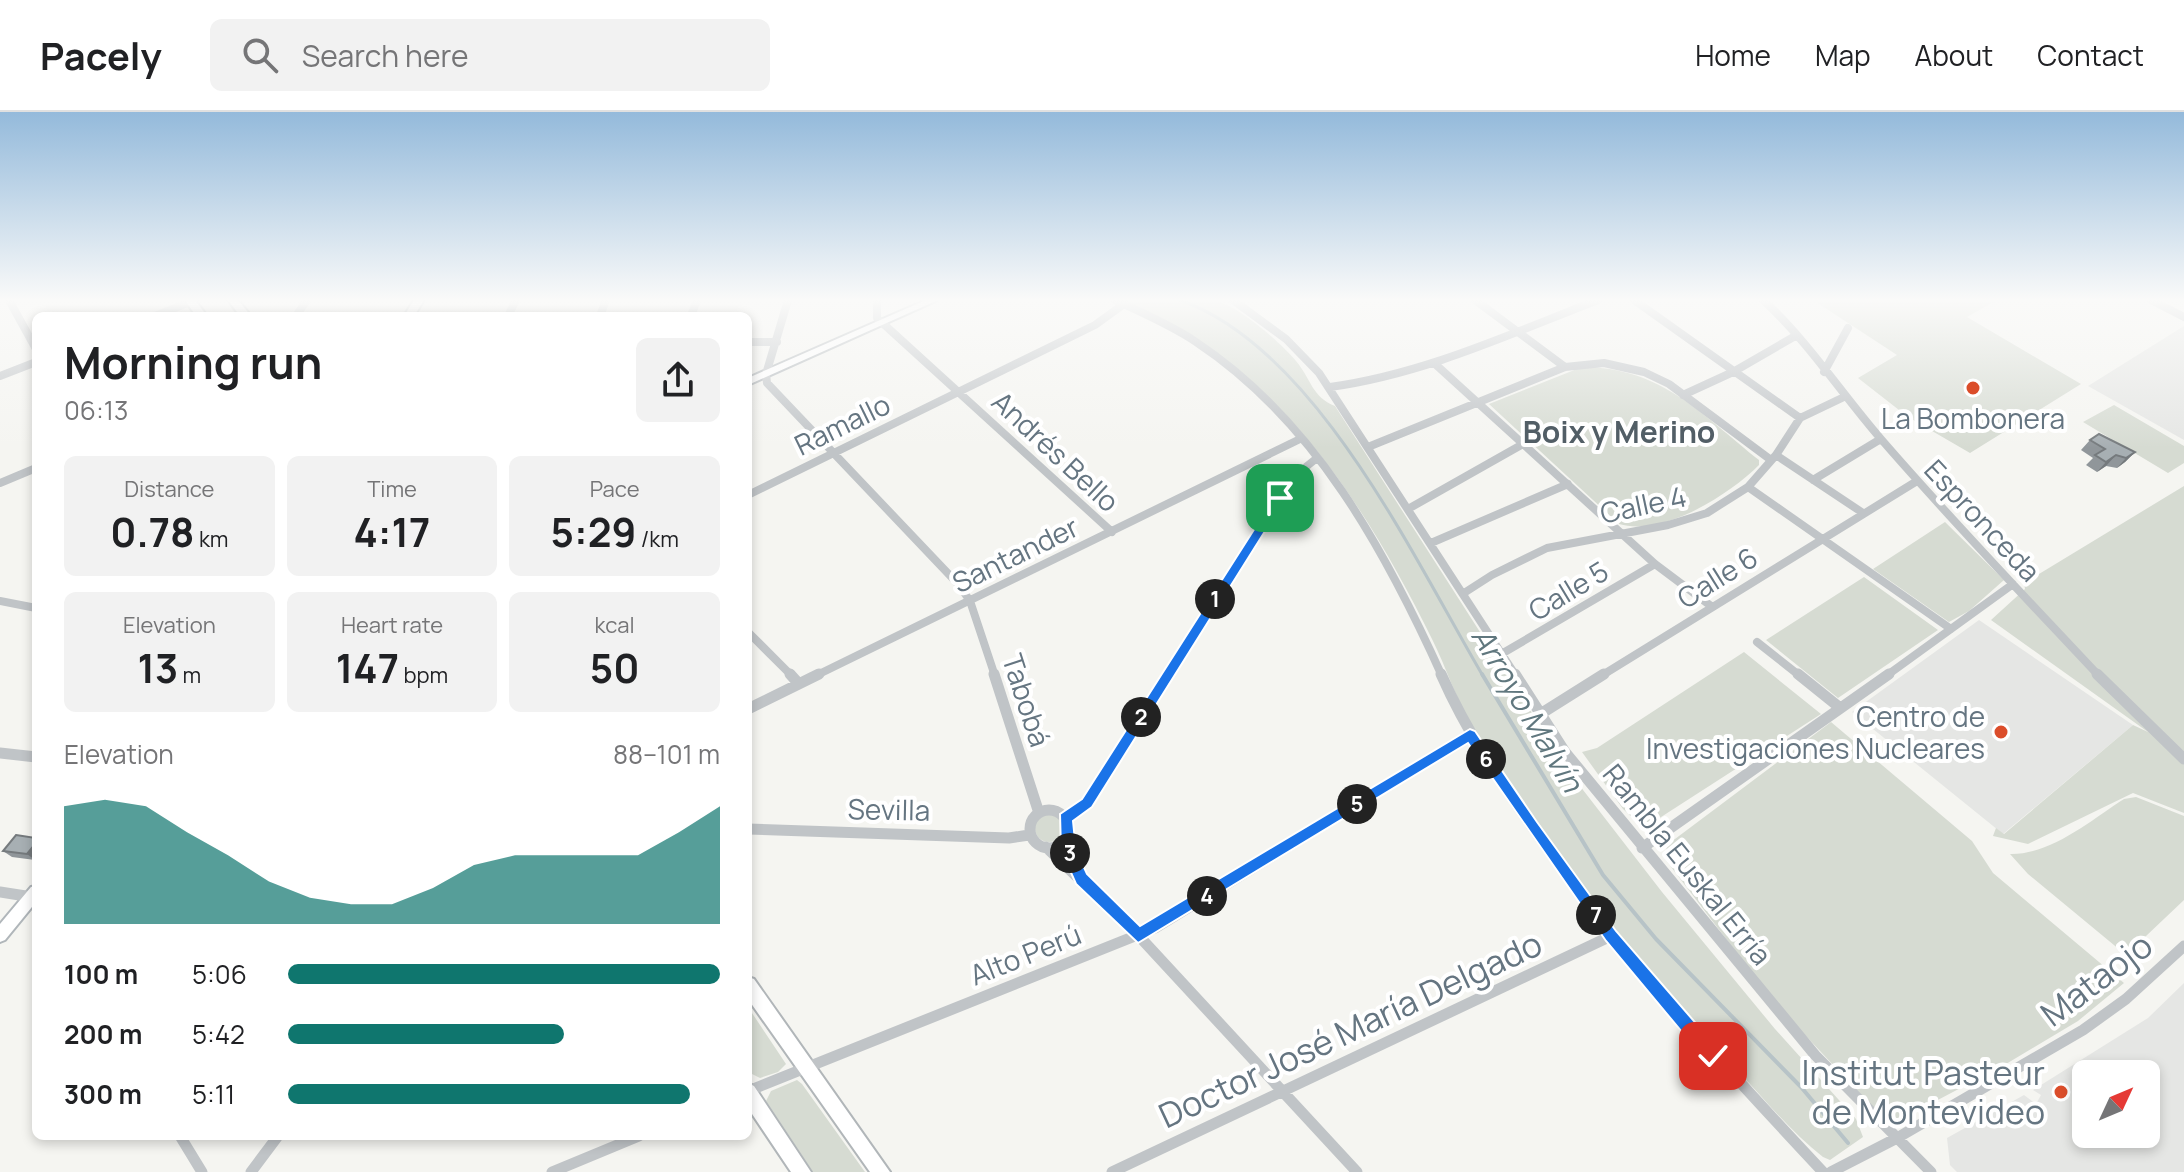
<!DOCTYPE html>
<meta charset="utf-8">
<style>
:root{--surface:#fff;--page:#f2f2f2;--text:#202124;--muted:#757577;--line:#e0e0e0;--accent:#0f766e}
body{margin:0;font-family:Manrope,sans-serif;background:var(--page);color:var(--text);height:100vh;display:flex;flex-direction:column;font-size:30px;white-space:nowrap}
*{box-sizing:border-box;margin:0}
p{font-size:26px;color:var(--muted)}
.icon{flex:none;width:44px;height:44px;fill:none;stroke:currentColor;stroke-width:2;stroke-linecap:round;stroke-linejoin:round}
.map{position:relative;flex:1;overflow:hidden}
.side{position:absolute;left:32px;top:200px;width:720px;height:828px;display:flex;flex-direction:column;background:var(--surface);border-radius:12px;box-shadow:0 4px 12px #0003}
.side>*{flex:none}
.needle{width:52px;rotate:46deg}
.buttons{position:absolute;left:2072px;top:948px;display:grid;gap:16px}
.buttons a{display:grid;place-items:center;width:88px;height:88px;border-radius:12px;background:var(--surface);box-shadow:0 4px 12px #0003;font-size:40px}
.pin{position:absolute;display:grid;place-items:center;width:68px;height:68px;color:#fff;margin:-34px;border-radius:16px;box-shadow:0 4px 12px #0006}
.km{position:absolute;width:40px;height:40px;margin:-20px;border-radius:50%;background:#222;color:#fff;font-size:22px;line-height:40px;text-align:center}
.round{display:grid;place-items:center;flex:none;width:84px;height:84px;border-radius:12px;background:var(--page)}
.head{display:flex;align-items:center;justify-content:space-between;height:136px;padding:0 32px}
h1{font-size:44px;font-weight:700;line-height:60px}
.metrics{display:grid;grid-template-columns:repeat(3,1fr);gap:12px;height:136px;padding:8px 32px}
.metrics div{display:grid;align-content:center;border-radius:12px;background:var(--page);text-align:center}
.metrics b{font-size:40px;font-weight:700}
.metrics small{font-size:22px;font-weight:400}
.metrics p{font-size:22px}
.chart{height:224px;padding:16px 32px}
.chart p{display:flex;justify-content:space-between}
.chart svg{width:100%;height:144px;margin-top:8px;fill:var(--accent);opacity:.7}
ul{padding:0 32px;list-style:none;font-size:26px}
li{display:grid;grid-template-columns:128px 96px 1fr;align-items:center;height:60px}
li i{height:20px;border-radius:10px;background:var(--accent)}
header{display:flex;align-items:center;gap:48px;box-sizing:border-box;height:112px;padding:0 40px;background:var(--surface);border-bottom:2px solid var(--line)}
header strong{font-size:38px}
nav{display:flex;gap:44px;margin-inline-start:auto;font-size:28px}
.search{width:560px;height:72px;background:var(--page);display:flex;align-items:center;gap:20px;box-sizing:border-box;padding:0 28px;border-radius:12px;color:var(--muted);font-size:30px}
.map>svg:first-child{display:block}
.built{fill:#e5e6e4;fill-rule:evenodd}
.green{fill:#d6dbd2}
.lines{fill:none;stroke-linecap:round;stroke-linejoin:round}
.stream-far1{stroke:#b7c3c7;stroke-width:3}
.stream{stroke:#b7c3c7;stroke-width:4}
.secondary-casing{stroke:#b0b6ba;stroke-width:4}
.primary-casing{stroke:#b1b6b9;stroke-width:4}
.street-far1{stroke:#c0c4c7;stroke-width:8}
.street{stroke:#c0c4c7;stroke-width:11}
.secondary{fill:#fff;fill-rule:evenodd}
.primary{fill:#fff;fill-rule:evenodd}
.wall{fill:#90969a}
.shaded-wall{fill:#757a7d}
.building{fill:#a7afb3;stroke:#757a7d;stroke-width:2}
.route{fill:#1a73e8;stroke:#fff;stroke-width:2}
.poi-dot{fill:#db4d2a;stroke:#fff;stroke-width:3}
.labels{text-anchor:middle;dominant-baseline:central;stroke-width:8;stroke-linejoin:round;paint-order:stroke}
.poi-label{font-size:28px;fill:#657581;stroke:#fff}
.street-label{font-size:28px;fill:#657581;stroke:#fff}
.neighbourhood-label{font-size:30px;font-weight:bold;fill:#525e66;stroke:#fff}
.water-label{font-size:30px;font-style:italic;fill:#60777e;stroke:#fff}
.near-street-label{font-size:34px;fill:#657581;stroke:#fff}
.near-poi-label{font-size:34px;fill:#657581;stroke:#fff;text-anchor:end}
</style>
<header>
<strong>Pacely</strong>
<div class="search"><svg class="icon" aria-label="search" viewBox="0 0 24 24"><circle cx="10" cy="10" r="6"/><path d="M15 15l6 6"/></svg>Search here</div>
<nav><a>Home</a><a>Map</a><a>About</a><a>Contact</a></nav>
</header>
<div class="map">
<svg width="2184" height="1060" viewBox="0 0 2184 1060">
<rect width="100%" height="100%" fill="#f5f5f1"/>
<path class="built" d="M2184,214V328L2088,274Z
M1979,508L2133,613L2003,722L1852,600Z
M2184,871V1060H1957L1950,1053L1947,1026L2024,983L2036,992L2041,983L2033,978L2148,906ZM2146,962V1022H2086V962Z"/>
<path class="green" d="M1119,188C1149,188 1182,184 1212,188C1236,191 1281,231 1296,249C1311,267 1312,285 1335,294L1573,665L1662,780L1775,917L1856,1007L1863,1025L1830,1048L1823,1045C1792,1021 1765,988 1738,959C1638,854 1548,739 1472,614C1456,587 1446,555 1432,527C1376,413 1306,301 1200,229C1176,212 1146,201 1119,188Z
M1813,188H1997L1967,205L2081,272L1970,341L1908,305L1858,266L1897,243Z
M1582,255C1661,255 1701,302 1759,348V353C1729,383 1663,425 1619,412L1489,292Z
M2114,293L2184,334V351L2168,361L2083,310Z
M2184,374V701L2133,681L2028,732L1993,724L1996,716L2004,722L2133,613L2148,620L1991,508L2025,477L2024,471Z
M1945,410L2004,468L1969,499L1949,510L1873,457Z
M1864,465L1938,518L1838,586L1766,528Z
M1744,540L1821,602L1644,716L1623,697L1582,640L1597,636Z
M1831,610L1972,729L1993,761L2124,871L2078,909L2006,952L1898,1009L1881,1004L1775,891L1665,747L1667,733Z
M2136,685L2184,704V788L2126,843L2028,762L2010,742C2051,743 2091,708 2124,687Z
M1035 716a14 14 0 1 1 28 0a14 14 0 1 1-28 0Z
M748,895L786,952L778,960L760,966L748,960Z
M797,968L802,972L865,1060H813L766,989L771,979Z"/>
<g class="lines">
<path class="stream-far1" d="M1180,188C1316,236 1413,445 1483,564"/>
<path class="stream" d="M1482,562L1603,763L1656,827L1801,975L1848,1031"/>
<defs>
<path id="secondary" d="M414,188H424L414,204H404Z
M926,188H938L748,273V266Z
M36,774V790L5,828L0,830V812L31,775Z"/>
<path id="primary" d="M185,188H195L207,204H196Z
M228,188H238L251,204H240Z
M748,865L754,867L890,1060H870L748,887Z
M748,971L754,974L811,1060H791L748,996Z"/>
</defs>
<use href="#secondary" class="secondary-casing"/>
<use href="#primary" class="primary-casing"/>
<path class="street-far1" d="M9,188L36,237
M788,188L766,262L767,271L959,473L970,489L995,564
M877,188V206L1112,420
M1115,188C1142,201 1171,213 1196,230C1315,309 1385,438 1442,564
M1233,188L1286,227L1319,261L1516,564
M1475,188L1565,255
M1634,188L1800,306
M1763,188C1808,229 1841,281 1881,327C1951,408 2026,486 2099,564
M2151,188L2184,205
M155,204L195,188
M296,204L307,188
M508,204L516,188
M600,204L606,188
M691,204L697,188
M748,230H777
M1434,251L1655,452L1711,494
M1824,260L1848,216
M0,264L36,250
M1330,275C1424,262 1510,222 1598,188
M1683,283L1733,260L1797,223
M1368,335L1565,255L1604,251L1644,260L1669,272L1771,348
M1776,343L1863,401
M1813,368L1879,328
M0,371L36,356
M1748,375L1951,517
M748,383L1095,213L1124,192
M1408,397L1523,332
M1431,431L1568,372
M1464,481L1492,463L1547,436L1668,413L1707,401L1748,375L1776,343L1800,306L1844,285
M0,489L36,496
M748,520L792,564
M1757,530L1800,564
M1503,541L1655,452
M815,564L1300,327
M1167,564L1280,386L1302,358L1317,346
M1601,564L1917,369
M1886,564L2013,472"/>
<path class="street" d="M790,562L799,572
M994,562L1039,701
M1441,562C1467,621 1501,671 1538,723C1623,845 1722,952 1823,1060
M1515,562L1565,640L1815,943L1931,1060
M1798,562L1839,595
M2097,562L2184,647
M748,597L819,562
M1542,601L1604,562
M0,641L36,645
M1030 717a19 19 0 1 1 38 0a19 19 0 1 1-38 0Z
M1065,706L1087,691L1168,562
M748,717L1009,726L1029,723
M1068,725L1069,738L1078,760
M1046,735L1138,823L1357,1060
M1642,736L1889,562
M0,780L32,785L36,791
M748,979L1155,816L1470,623
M180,1024L202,1060
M251,1060L278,1024
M552,1060L639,1024
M1112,1060L1611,824
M1831,1060L1897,1026L2083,918L2126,887L2184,834"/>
<use href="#secondary" class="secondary"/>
<use href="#primary" class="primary"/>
</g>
<path class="wall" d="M2090,328L2135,340L2125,350L2117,356L2106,354L2097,360L2086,353L2093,346L2081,338Z
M16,723L35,748L12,745L3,739Z"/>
<path class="shaded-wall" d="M2135,340L2125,350L2117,356L2126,346Z
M2116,343L2106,354L2097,360L2106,350Z
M36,731V747L35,748L27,742Z"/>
<path class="building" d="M2099,322L2135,340L2126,346L2116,343L2106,350L2095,343L2105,337L2090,328Z
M16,723L36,726V731L27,742L3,739Z"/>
<linearGradient id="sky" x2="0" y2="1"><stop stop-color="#94badb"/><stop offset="0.56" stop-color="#fafaf9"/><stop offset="1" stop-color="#fafaf9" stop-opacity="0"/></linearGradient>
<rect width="2184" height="336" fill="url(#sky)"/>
<path class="route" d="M1280,382L1286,386L1284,389L1092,695L1073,709L1076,738L1087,762L1140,814L1470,617L1475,619L1537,710L1616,819L1719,938L1721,944L1719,950L1713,952L1707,950L1606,829L1468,631L1138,831L1076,772L1061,738L1060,702L1082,687L1276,383Z"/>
<g class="poi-dot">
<circle cx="1973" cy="276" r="8"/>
<circle cx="2001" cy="620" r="8"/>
<circle cx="2061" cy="980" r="8"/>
</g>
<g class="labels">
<g class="poi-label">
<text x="1973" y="306">La Bombonera</text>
<text x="1985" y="604" text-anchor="end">Centro de<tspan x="1985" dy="32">Investigaciones Nucleares</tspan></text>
</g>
<g class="street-label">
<text transform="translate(842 312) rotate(-26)">Ramallo</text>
<text transform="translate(1056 339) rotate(43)">Andrés Bello</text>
<text transform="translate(1643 392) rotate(-12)">Calle 4</text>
<text transform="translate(1983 408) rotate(47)">Espronceda</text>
<text transform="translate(1015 442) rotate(-26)">Santander</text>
<text transform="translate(1717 465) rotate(-32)">Calle 6</text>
<text transform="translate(1568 478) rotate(-31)">Calle 5</text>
<text transform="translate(1027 588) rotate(72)">Tabobá</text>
<text transform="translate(889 697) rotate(1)">Sevilla</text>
<text transform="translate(1688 752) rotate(51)">Rambla Euskal Erría</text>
<text transform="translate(1025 842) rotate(-22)">Alto Perú</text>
</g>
<g class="neighbourhood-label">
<text x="1619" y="319">Boix y Merino</text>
</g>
<g class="water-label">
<text transform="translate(1528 597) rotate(59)">Arroyo Malvín</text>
</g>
<g class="near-street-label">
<text transform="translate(2096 867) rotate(-37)">Mataojo</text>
<text transform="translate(1350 917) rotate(-25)">Doctor José María Delgado</text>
</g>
<g class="near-poi-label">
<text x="2045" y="960">Institut Pasteur<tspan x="2045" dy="39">de Montevideo</tspan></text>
</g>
</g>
</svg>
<div class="buttons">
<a><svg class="needle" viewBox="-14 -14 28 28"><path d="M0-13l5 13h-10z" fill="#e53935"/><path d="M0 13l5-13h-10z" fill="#757577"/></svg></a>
</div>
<div class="pin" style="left:1280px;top:386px;background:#1e9e55"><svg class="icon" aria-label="arrive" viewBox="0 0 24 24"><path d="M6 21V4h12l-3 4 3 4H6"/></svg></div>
<div class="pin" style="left:1713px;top:944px;background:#d93025"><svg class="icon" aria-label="check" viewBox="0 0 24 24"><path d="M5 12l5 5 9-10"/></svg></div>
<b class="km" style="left:1215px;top:487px">1</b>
<b class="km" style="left:1141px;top:605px">2</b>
<b class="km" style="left:1070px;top:741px">3</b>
<b class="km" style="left:1207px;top:784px">4</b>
<b class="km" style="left:1357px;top:692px">5</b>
<b class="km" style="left:1486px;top:647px">6</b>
<b class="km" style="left:1596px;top:803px">7</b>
<section class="side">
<div class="head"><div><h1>Morning run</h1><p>06:13</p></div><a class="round"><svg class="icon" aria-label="share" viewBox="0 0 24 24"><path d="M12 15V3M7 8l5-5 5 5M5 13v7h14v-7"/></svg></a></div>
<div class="metrics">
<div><p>Distance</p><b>0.78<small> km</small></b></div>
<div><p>Time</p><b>4:17</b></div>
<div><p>Pace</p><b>5:29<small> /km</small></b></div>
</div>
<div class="metrics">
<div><p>Elevation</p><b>13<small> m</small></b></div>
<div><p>Heart rate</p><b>147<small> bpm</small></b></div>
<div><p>kcal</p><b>50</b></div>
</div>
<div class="chart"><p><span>Elevation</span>88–101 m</p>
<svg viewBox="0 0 160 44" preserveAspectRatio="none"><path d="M0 44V8L10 6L20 8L30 16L40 23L50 31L60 36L70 38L80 38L90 33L100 26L110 23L120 23L130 23L140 23L150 16L160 8V44z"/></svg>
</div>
<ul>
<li><b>100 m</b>5:06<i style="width:100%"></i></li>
<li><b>200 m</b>5:42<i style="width:64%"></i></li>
<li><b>300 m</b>5:11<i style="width:93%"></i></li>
</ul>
</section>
</div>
